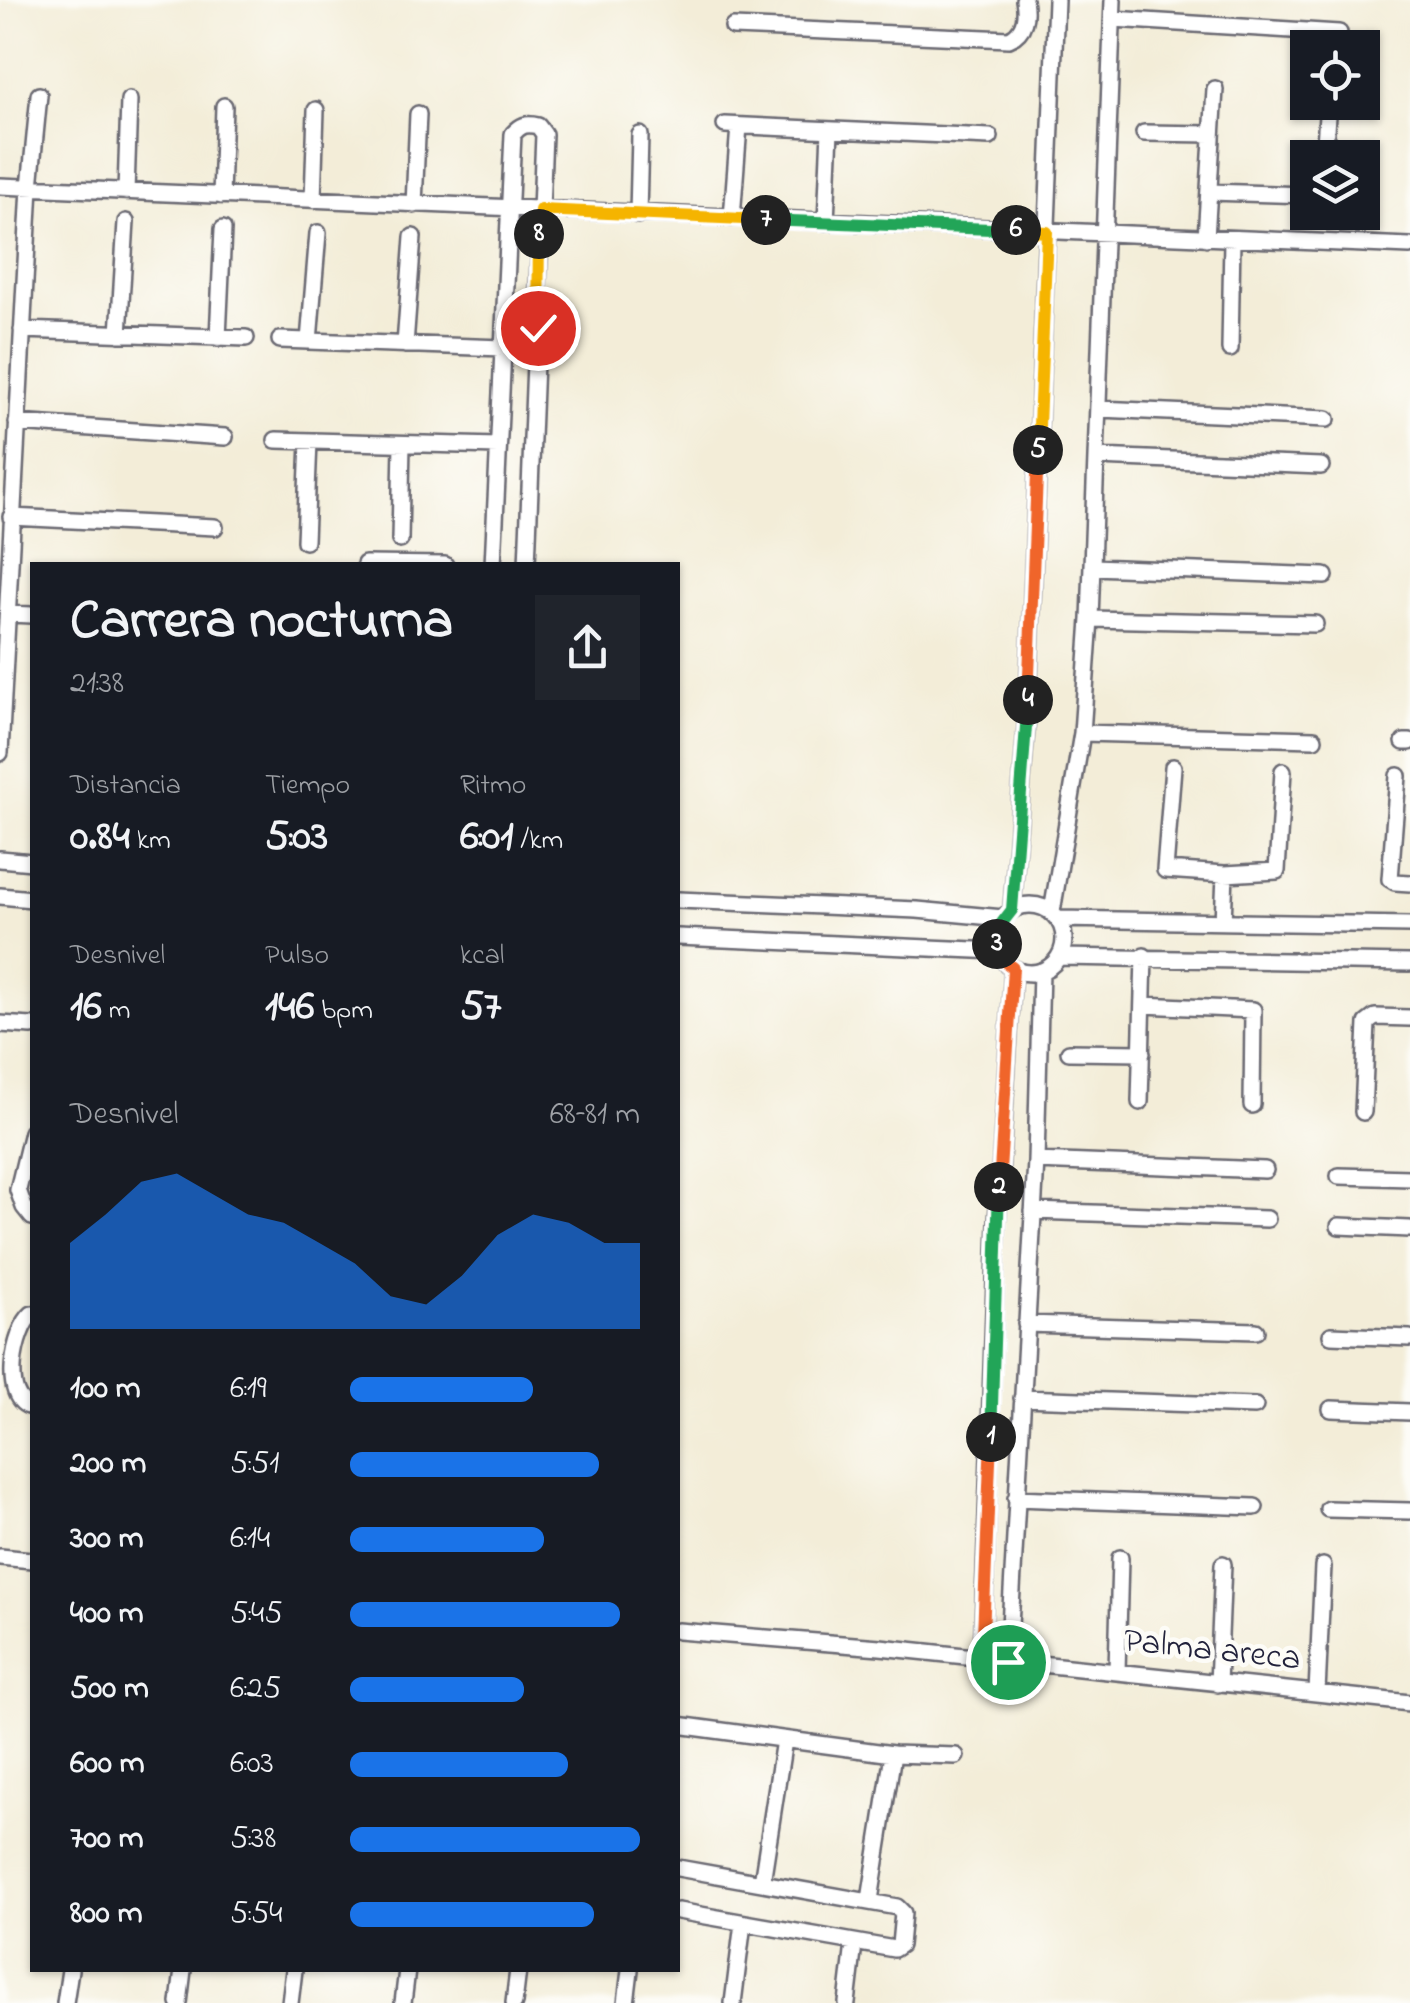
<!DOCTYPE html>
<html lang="es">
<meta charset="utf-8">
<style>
:root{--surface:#171b24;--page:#20242c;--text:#f1f3f6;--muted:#9ea1a6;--accent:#1a73e8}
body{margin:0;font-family:"Indie Flower",sans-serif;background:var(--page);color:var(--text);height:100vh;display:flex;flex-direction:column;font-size:38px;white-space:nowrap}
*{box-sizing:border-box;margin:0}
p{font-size:32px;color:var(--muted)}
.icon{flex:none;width:55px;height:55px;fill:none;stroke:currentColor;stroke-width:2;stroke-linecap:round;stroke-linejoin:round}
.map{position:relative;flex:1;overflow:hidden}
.drawer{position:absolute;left:30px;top:562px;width:650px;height:1410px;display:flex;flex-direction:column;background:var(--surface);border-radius:0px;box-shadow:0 2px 8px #0004}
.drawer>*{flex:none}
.buttons{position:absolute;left:1290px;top:30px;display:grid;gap:20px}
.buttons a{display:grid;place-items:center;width:90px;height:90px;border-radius:0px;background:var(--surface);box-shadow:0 2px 8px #0004;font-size:50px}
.pin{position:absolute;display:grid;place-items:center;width:85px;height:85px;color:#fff;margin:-42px;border:5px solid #fff;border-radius:50%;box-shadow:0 2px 10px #0007}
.km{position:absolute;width:50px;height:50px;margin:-25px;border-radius:50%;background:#222;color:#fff;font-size:28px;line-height:50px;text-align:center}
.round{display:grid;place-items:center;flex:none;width:105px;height:105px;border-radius:0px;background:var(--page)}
.overview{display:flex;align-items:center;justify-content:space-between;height:170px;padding:0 40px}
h1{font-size:55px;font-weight:700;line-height:75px}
.metrics{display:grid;grid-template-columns:repeat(3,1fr);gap:15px;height:170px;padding:10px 40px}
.metrics div{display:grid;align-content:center}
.metrics b{font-size:42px;font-weight:700}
.metrics small{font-size:28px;font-weight:400}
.metrics p{font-size:28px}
.chart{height:280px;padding:20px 40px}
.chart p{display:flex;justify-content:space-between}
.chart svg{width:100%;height:180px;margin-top:10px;fill:var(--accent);opacity:.7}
ul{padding:0 40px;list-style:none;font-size:32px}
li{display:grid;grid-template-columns:160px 120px 1fr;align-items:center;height:75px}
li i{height:25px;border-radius:12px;background:var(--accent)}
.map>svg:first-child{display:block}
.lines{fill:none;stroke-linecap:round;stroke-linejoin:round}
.minor-casing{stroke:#6b6972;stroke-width:20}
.minor{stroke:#fff;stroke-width:15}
.split-1-casing{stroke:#fff;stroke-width:20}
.split-2-casing{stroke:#fff;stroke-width:20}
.split-3-casing{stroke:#fff;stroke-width:20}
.split-4-casing{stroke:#fff;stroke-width:20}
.split-5-casing{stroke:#fff;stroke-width:20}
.split-6-casing{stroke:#fff;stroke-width:20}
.split-7-casing{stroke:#fff;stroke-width:20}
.split-8-casing{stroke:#fff;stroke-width:20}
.split-9-casing{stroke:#fff;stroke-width:20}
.split-1{stroke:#f0652b;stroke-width:12}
.split-2{stroke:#22a559;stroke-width:12}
.split-3{stroke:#f0652b;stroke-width:12}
.split-4{stroke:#22a559;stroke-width:12}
.split-5{stroke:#f0652b;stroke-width:12}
.split-6{stroke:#f5b400;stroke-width:12}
.split-7{stroke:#22a559;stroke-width:12}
.split-8{stroke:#f5b400;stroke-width:12}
.split-9{stroke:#f5b400;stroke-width:12}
.labels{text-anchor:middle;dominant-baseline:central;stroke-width:9;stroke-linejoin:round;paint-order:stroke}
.street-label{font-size:35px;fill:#22223b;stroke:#fdfcf7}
</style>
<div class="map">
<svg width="1410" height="2003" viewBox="0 0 1410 2003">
<rect width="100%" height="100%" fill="#fdfcf7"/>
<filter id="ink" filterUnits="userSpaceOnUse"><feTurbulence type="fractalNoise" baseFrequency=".01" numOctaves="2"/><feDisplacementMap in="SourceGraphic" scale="20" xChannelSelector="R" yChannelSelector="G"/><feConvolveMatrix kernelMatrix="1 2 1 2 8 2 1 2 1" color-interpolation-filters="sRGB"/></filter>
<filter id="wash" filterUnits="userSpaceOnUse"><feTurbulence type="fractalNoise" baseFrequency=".0048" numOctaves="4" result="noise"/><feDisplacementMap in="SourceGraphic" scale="40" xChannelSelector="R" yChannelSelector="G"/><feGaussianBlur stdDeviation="2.25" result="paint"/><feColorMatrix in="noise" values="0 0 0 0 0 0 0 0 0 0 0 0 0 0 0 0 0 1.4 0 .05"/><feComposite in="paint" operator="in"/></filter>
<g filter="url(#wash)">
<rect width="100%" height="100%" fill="#f3edd8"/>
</g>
<g filter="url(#ink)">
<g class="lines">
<defs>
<path id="minor" d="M1113,19L1339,33
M733,27L1009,39C1025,32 1027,16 1024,0
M725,125L990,137
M1144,133L1212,134
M1324,158L1328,102
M0,186L1410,246
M126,192L129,100
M1209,192L1308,195
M221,196L224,106
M313,200L316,110
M414,205L418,114
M638,215L640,135
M732,218L739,126
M826,222L830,130
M1206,238L1215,89
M22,330L246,338
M119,334L126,222
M218,338L223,229
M280,340L503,348
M309,341L318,233
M405,345L413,237
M1230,349L1232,239
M1099,409L1327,419
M17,423L225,437
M276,440L498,446
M1097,457L1321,466
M11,517L215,527
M400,540L402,444
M305,541L309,441
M365,564L445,565
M493,565L513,134C521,125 526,123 538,126L544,134L527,565
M1093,567L1325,576
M8,614L32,615
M1090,619L1315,624
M1082,733L1314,739
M1404,742H1410
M0,753L30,187L39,95
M1173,767L1165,870L1225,874L1277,871L1283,771
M1398,776L1390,879L1395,882L1410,883
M0,859L32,862
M0,896L32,899
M678,900L917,910L1003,918
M996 939a34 34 0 1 1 68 0a34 34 0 1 1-68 0Z
M1012,909L1028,702L1056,0
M1052,912L1082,733L1090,619L1113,0
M1058,919L1410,925
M1223,922L1225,874
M678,937L998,951
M1060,957L1410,963
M1143,1005L1253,1010L1252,1105
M0,1024L32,1026
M1069,1052L1142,1053
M1140,1102L1144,956
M1363,1112L1367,1023L1375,1017L1410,1018
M1036,1161L1265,1170
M1339,1176L1410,1178
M18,1190L32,1132
M18,1190L24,1207L32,1217
M1033,1211L1267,1219
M1339,1226L1410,1229
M32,1314C14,1329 0,1401 32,1407
M1026,1324L1256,1331
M1331,1335L1410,1338
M1022,1398L1255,1406
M1331,1409L1410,1412
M1016,1498L1255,1507
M1328,1509L1410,1511
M0,1557L32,1560
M678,1631L880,1647L1410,1703
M982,1660L997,1223L1013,969
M1008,1662L1036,1161L1041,971
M1117,1671L1120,1558
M1218,1684L1223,1564
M1317,1692L1323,1566
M678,1725L893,1754L956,1756
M678,1868L897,1907L903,1913L900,1945L894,1949L678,1911
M762,1882L784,1740
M870,1900L893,1754
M65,2003L70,1970
M179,2003L183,1970
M290,2003L294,1970
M403,2003L407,1970
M514,2003L518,1970
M626,2003L630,1970
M733,2003L743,1923
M847,2003L854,1944"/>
</defs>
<use href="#minor" class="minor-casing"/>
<use href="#minor" class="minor"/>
</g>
</g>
<g class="lines" filter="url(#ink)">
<defs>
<path id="split-1" d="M991,1437L982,1660L1008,1662"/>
<path id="split-2" d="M991,1437L999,1187"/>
<path id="split-3" d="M997,944L1004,961L1013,968L999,1187"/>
<path id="split-4" d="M997,944L998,928L1012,910L1028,700"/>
<path id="split-5" d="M1028,700L1038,450"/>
<path id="split-6" d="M1016,230L1047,232L1038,450"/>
<path id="split-7" d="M766,220L1016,230"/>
<path id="split-8" d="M539,234L540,210L766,220"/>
<path id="split-9" d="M538,328L539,234"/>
</defs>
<use href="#split-1" class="split-1-casing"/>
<use href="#split-2" class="split-2-casing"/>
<use href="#split-3" class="split-3-casing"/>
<use href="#split-4" class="split-4-casing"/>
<use href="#split-5" class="split-5-casing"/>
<use href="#split-6" class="split-6-casing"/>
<use href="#split-7" class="split-7-casing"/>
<use href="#split-8" class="split-8-casing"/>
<use href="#split-9" class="split-9-casing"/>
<use href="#split-1" class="split-1"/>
<use href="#split-2" class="split-2"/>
<use href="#split-3" class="split-3"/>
<use href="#split-4" class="split-4"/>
<use href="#split-5" class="split-5"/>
<use href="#split-6" class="split-6"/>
<use href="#split-7" class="split-7"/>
<use href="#split-8" class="split-8"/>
<use href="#split-9" class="split-9"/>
</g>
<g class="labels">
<g class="street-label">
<text transform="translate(1212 1651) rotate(6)">Palma areca</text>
</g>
</g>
</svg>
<div class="buttons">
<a><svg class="icon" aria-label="locate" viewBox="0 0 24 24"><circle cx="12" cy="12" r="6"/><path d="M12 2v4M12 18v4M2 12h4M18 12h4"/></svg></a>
<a><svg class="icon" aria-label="layers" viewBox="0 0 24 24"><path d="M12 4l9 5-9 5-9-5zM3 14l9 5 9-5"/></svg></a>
</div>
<div class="pin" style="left:1008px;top:1662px;background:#1e9e55"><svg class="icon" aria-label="arrive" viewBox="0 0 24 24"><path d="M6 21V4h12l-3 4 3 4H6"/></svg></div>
<div class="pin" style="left:538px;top:328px;background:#d93025"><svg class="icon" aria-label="check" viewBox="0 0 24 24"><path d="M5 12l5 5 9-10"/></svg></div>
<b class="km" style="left:991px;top:1437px">1</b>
<b class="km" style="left:999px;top:1187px">2</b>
<b class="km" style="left:997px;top:944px">3</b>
<b class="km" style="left:1028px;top:700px">4</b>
<b class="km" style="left:1038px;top:450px">5</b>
<b class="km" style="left:1016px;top:230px">6</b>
<b class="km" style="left:766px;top:220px">7</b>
<b class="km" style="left:539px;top:234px">8</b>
<section class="drawer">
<div class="overview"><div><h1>Carrera nocturna</h1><p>21:38</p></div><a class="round"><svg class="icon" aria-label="share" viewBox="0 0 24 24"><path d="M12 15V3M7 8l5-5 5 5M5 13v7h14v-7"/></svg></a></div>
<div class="metrics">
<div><p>Distancia</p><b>0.84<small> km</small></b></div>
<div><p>Tiempo</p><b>5:03</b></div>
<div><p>Ritmo</p><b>6:01<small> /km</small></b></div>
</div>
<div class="metrics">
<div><p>Desnivel</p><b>16<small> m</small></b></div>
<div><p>Pulso</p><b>146<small> bpm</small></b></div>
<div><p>kcal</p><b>57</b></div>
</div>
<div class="chart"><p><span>Desnivel</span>68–81 m</p>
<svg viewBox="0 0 160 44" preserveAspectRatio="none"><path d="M0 44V23L10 16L20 8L30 6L40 11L50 16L60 18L70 23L80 28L90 36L100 38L110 31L120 21L130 16L140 18L150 23L160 23V44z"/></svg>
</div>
<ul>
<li><b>100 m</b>6:19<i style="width:63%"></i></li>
<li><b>200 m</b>5:51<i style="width:86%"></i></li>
<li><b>300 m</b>6:14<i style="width:67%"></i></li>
<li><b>400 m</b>5:45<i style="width:93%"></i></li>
<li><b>500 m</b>6:25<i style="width:60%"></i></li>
<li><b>600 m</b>6:03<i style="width:75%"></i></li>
<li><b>700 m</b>5:38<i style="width:100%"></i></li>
<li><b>800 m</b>5:54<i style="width:84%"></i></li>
</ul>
</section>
</div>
